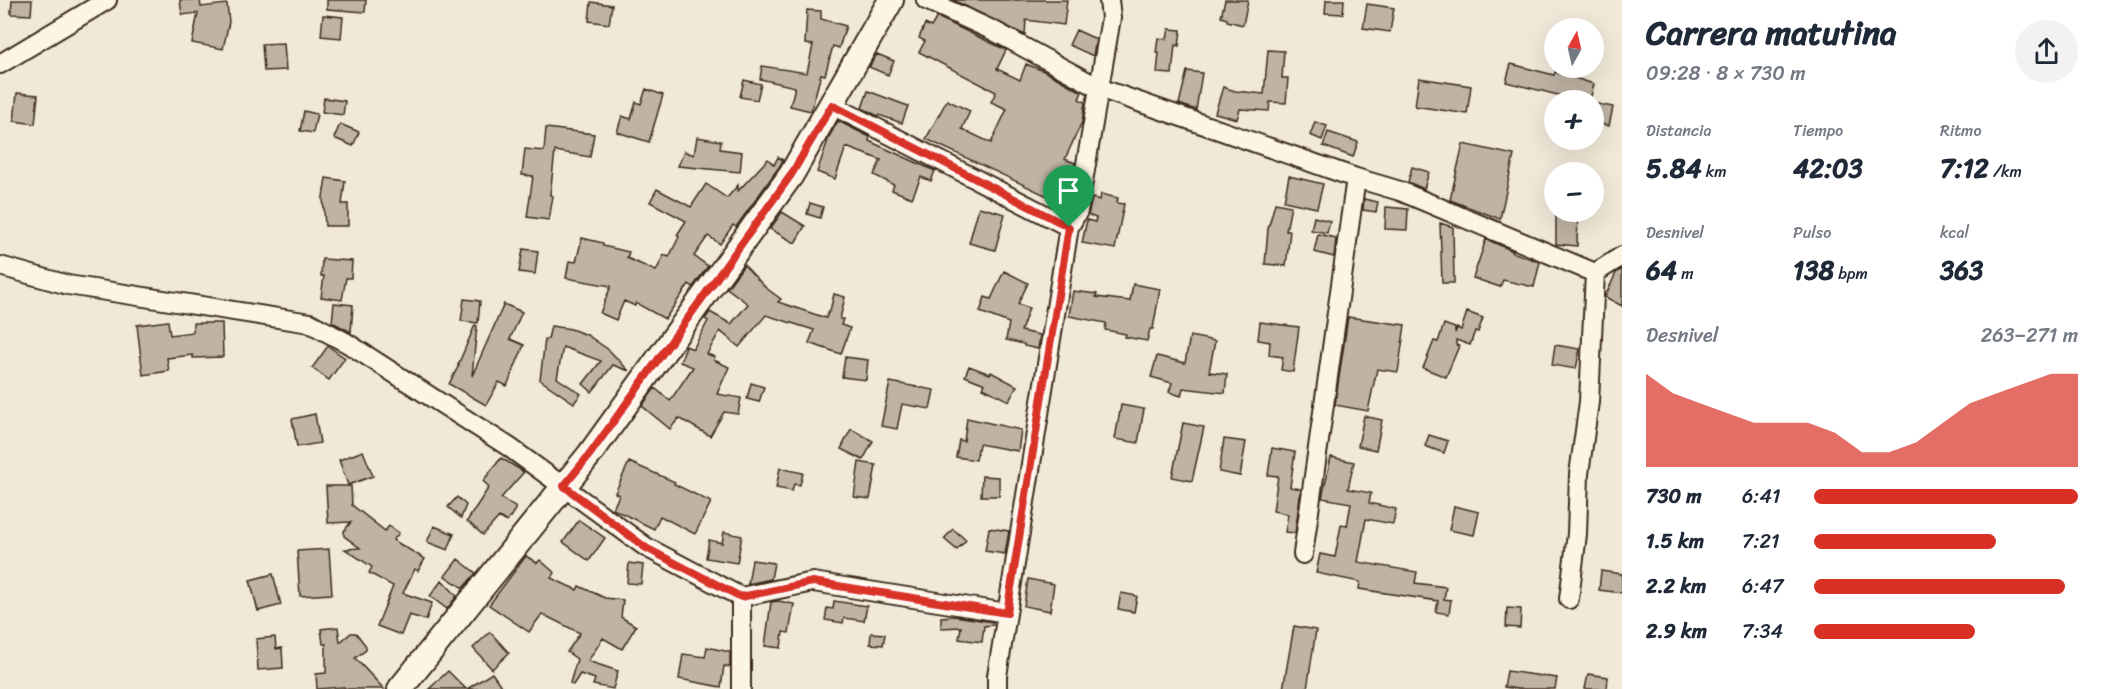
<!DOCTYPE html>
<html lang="es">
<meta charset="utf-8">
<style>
:root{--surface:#fff;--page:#f2f2f3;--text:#1f2937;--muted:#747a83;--accent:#d93025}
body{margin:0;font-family:Sriracha,sans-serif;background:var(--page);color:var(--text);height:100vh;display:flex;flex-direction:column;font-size:22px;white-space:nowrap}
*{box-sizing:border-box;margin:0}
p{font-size:20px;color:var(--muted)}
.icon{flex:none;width:33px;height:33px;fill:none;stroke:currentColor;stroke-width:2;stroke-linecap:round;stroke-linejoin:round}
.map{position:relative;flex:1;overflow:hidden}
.drawer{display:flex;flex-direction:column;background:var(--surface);width:480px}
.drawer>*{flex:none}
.needle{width:39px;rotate:8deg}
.tools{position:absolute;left:1544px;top:18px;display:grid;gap:12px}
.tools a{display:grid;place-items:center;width:60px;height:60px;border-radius:50%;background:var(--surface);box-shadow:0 6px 24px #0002;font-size:30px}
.pin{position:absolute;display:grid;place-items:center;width:51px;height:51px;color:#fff;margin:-62px -26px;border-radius:50% 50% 50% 0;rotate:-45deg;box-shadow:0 0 6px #0007}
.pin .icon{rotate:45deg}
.round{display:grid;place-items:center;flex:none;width:63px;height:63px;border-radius:32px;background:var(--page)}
.headline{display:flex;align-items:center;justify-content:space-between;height:102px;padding:0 24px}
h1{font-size:33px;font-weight:700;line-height:45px}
.figures{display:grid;grid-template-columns:repeat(3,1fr);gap:9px;height:102px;padding:6px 24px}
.figures div{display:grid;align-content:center}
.figures b{font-size:26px;font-weight:700}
.figures small{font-size:16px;font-weight:400}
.figures p{font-size:16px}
.chart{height:168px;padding:12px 24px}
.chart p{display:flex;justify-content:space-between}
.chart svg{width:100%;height:108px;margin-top:6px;fill:var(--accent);opacity:.7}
ul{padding:0 24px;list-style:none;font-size:20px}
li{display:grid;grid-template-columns:96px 72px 1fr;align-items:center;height:45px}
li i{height:15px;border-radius:8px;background:var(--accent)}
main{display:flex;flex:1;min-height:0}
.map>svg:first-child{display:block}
.building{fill:#beb3a4;stroke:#3b2a1e;stroke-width:1.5}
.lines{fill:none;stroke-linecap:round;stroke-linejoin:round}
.minor-casing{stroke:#3b2a1e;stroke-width:22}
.major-casing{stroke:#3b2a1e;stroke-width:28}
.minor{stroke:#fcf5e5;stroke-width:18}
.major{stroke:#fcf5e5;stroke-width:24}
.route-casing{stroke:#fff;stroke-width:12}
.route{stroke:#d93025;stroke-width:8}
</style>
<main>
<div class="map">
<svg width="1622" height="689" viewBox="0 0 1622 689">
<rect width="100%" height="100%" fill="#f0e9d9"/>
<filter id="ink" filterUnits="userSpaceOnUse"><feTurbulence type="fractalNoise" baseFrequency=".0167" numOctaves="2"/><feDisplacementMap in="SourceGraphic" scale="12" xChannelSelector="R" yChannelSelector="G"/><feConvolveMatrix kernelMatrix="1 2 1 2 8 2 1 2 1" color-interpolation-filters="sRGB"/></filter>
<g filter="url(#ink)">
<path class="building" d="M12,0H32L31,15L11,14Z
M180,0H200L201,7L227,4L229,22L223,49L192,43L198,13L182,15Z
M327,0H366L365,12L327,9Z
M953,0H1067L1064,25L1026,20L1025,35Z
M1225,0H1248L1243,25L1227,21V19L1221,17Z
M1326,0H1344L1343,14L1325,13Z
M591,2L612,5L609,24L589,21Z
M1367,4L1394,8L1390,32L1363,28Z
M807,10L821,11V19L846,26L839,48L833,46L825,75L821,74L811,111L790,106L795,87L760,79L762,66L807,73L813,45L805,44Z
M323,15L343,17L341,38L321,36Z
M937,17L1006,50L997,69L1020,80L1026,64L1044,71L1082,92L1079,99L1085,102L1082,122L1065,159L1075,163L1073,176L1060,202L926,139L947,100L970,111L962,129L991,143L1007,109L991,102L996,92L919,52L925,41L919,38L925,24L931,27Z
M1169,29L1181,30L1179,46L1175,45L1172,74L1157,73L1159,53H1156L1158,38L1167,39Z
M1076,30L1096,39L1093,56L1069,45Z
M284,43L286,70L264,71L262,44Z
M1268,50L1284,51L1282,78H1288L1286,103L1270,102L1269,111L1240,109L1237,119L1215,113L1223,87L1235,91L1264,94Z
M877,54L894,61L888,75L869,67Z
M1511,64L1554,75L1555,72L1594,84L1590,100H1578L1506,82Z
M1187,71L1202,73L1196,110L1179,104Z
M1419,78L1471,86L1467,114L1415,106Z
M744,80L761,84L757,100L740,97Z
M646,89L663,95L649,142L617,132L622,116L631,119L636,102L641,104Z
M868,91L908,106L902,123L879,115L878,116L862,108Z
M17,93L38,95L35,124L14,121Z
M324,98L345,101L343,115L322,112Z
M1593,103L1613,107L1609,126L1593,122Z
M304,111L317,114L313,133L300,131Z
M838,121L870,137L869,141L935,171L931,181L921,177L912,198L892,190L894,185L874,175L881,160L846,147L835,179L817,172L829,137Z
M1315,122L1327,126L1322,140L1310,135Z
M340,124L359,132L353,146L334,138Z
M546,128L594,134L590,157L555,151L550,195L553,196L549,220L527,217L533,176L522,175L525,149L544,151Z
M1328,132L1358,142L1353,157L1323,146Z
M697,137L721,141L720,149L742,152L740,172L678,166L684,151L694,155Z
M1463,144L1514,155L1500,219L1450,200Z
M778,157L783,160L779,167L736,227L733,225L720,244L708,236L694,256L708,266L693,287L689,284L665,319L636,303L635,306L624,301L616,320L600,313L611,286L566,278L569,261L576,262L582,238L603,243V246L629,252L627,258L656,271L664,255L669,257L679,237L677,235L686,221L650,202L657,189L691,207L706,184L727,198L738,185V191L768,159L774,165Z
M1412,167L1429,172L1424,189L1408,182Z
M1289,176L1323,184L1317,208L1284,201Z
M326,178L345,181L342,204H348V226H325L323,197Z
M1101,194L1118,198L1117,203L1124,204L1115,249L1082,243L1087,220L1095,222L1096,218L1088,215L1092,198L1100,200Z
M1364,199L1378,202L1376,212L1363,210Z
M810,203L823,207L820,218L807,214Z
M1275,203L1291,206L1286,231H1290L1286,266L1265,264L1268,229Z
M979,207L1005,214L995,250L969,243Z
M1386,207L1408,209L1407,230L1385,229Z
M782,212L805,226L795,243L770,229Z
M1556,212H1578L1577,246L1556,244Z
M1314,217L1330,221L1327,233L1311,230Z
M1440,223L1453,227L1454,283H1442Z
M1318,234L1336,238L1334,257L1314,252Z
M1486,239L1513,251L1512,252L1540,262L1534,287L1503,280L1500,287L1473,278Z
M523,249L538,251L535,274L519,272Z
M322,259L352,261L351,278H346L342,300L321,297L324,276H321Z
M744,265L766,288L781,299L778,302L826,318L829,311H830L834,294L845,297L840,319H843L841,325L850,328L841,354L809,343L814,330L766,315L739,347L720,331L707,354L715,357L714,360L729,367L717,394L741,398L738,414L724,412L710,436L679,418L670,429L642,406L655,388L670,401L693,367L680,362L686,346L693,349L708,321L705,319L710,312L731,324L748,304L727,288Z
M1622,269V306L1605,297L1616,273Z
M1004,271L1028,283L1018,304L1029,308L1021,331L1040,335L1038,349L1024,346V344L1006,340L1009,323L980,312L985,297L991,299Z
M1133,284L1160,289L1153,329H1150L1147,341L1125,337L1126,334L1105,330L1106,323L1069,316L1073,291L1097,294L1096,297L1130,301Z
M464,299L480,301L478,323L461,321Z
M334,303L353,305L351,332L332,322Z
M504,304L522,312L510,339L524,345L507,386L499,382L486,405L449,384L459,365H458L475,325L477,326L472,376Z
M1467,312L1483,318L1478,332L1475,331L1470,345L1456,340V345L1459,346L1446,377L1423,368L1434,341L1438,342L1444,324L1455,328V333L1457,328L1461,330Z
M1348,317L1405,325L1398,372L1377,369L1368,411L1335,405Z
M168,321L170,335L193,332V323H222L223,357L193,358V355L167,358L169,371L143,375L137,325Z
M1260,322L1299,327L1293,372L1281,370L1283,357L1269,355L1270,342L1258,340Z
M551,326L571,329L587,335L609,350L629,371L613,365L592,392L583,384L601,361L563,347L557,378L581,394L574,403L540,380L545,339H548Z
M1190,336L1215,341L1209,372L1227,374L1225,393L1183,388L1181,396L1169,392L1172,383L1151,377L1157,356L1185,363Z
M1555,345L1580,349L1576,369L1552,365Z
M328,346L345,358L329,380L312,368Z
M845,357L868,360L866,380L842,377Z
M969,366L990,374L991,372L1017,386L1009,401L983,388L985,384L965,376Z
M890,382L934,390L930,409L902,404L897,429L881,426Z
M751,383L764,387L759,402L747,399Z
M1121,405L1144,409L1138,443L1115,439Z
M315,414L320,443L297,447L292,419Z
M1364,416L1382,420L1376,450L1358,446Z
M967,418L1021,430L1018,451L979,444L976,460L956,457L959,440L964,441Z
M1183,423L1204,427L1192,481L1172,477Z
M851,429L873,441L863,460L841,449Z
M1429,435L1448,441L1444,453L1425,446Z
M1224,439L1246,442L1240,476L1219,472Z
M1272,448L1295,452L1290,487L1301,489L1295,533L1285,532L1288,514L1273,511L1278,476L1268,475Z
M363,451L373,476L348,485L339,460Z
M1331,457L1354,462L1348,489L1371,493L1369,503L1396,509L1393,524L1366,519L1358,562L1417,572L1415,583L1446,587L1444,599L1451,600L1449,614L1436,612L1438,601L1359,589L1360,582L1316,573L1320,554L1335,557L1341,525L1347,526L1351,503L1322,498Z
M501,458L524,472L501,498L516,508L507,522L499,517L483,535L467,521L489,487L483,481Z
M629,462L675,482L674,484L711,502L695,534L660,516L654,529L613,509L619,495L615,493Z
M859,462L876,465L870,499L854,497Z
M780,468L803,473L800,485L794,484L792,491L776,488Z
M982,476L999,477V496H981Z
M326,486H351L352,505L385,531L389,526L399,533L393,540L425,559L418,571L415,569L403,593L432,603L426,620L409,615L401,635L377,626L393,586L369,573L372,567L345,549L360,548L344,536V531L351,522L328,523Z
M457,497L466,505L461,518L448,507Z
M1454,506L1479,512L1474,535L1449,530Z
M579,520L605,538L589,561L563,542Z
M434,526L454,534L448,550L427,542Z
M989,528L1009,531L1005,554L985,551Z
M953,529L966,540L957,550L944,539Z
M724,532L742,536L737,563L706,558L709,540L722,543Z
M329,549L332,594L300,596L297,551Z
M526,556L537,563L540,560L555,573L551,578L577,590L579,586L605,598L623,600L621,617L636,626L622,649L603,638L588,661L618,671L613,689L593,685L595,679L580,674L573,685L570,683L577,659L567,652L580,633L542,614L529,632L489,605Z
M458,559L476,573L463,588L445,576Z
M752,560L774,563L771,579L748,584Z
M629,563L643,565L641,584L627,583Z
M1601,571L1622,574V593L1599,590Z
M273,574L281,605L258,611L250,580Z
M1028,579L1054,584L1050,611L1024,606Z
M442,580L457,596L447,609L430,596Z
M1121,593L1137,596L1134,612L1118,609Z
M778,601L794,604L789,633L783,632L781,648L765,646L771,602Z
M834,601L867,606L864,621L844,618L843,623L825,620L827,608L833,609Z
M1507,608L1521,609L1520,628L1506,627Z
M955,616L993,622V625L984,626L982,642L959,639L961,627L941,628V617Z
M1294,626L1316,630L1307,689H1283Z
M338,627L340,642L351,633H356L366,646V650L355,658L384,689H346L344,687L317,689L316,674L326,673V644H323L321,629Z
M490,632L509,653L492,669L473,648Z
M871,633L885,634L883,645L870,644Z
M275,637L276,649L282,648L283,668L258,670L256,639Z
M707,647L730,652V667L724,666L721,687L679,679L683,654L705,657Z
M448,671L466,689H429Z
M1507,671L1557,678L1555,689H1518L1504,687Z
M492,673L503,689H467Z
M1588,674L1608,677L1607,689H1585Z"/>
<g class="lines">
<defs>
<path id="minor" d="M926,0L994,31L1099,88L1356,178L1400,191L1595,273
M0,64L107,0
M832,105L1069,227
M0,266L68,285L310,323L347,343L509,447L646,547L741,597L813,582L1007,613
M1595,273L1622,256
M1303,554L1356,178
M1569,599L1577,534L1579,474L1589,402L1595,273
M741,689V597
M997,689V676L1069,227L1078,211L1111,18L1109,0"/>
<path id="major" d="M400,689L590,454L791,175L891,0"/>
</defs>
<use href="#minor" class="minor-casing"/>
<use href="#major" class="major-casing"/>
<use href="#minor" class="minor"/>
<use href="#major" class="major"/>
</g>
</g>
<g class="lines" filter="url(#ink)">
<defs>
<path id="route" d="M832,105L1069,227L1007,613L813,582L741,597L646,548L564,486L590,454L791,175Z"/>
</defs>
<use href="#route" class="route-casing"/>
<use href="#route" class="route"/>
</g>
</svg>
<div class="tools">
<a><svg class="needle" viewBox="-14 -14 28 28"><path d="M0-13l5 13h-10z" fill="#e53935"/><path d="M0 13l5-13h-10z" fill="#747a83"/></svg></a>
<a>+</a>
<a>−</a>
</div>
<div class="pin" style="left:1069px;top:227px;background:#1e9e55"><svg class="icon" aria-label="arrive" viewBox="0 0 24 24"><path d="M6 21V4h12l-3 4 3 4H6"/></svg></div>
</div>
<section class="drawer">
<div class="headline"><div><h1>Carrera matutina</h1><p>09:28 · 8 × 730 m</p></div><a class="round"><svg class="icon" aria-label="share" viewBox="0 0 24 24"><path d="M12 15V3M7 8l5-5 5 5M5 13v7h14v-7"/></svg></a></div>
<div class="figures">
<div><p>Distancia</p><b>5.84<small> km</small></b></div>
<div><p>Tiempo</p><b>42:03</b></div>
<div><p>Ritmo</p><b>7:12<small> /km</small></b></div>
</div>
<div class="figures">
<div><p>Desnivel</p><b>64<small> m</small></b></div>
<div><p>Pulso</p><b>138<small> bpm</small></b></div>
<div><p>kcal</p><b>363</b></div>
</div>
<div class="chart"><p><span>Desnivel</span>263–271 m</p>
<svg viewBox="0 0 160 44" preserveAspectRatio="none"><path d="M0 44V6L10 14L20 18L30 22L40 26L50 26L60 26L70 30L80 38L90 38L100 34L110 26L120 18L130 14L140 10L150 6L160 6V44z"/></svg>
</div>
<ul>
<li><b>730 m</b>6:41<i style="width:100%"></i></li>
<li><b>1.5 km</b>7:21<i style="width:69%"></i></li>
<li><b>2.2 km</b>6:47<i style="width:95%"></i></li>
<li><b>2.9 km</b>7:34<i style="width:61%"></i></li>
</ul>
</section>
</main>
